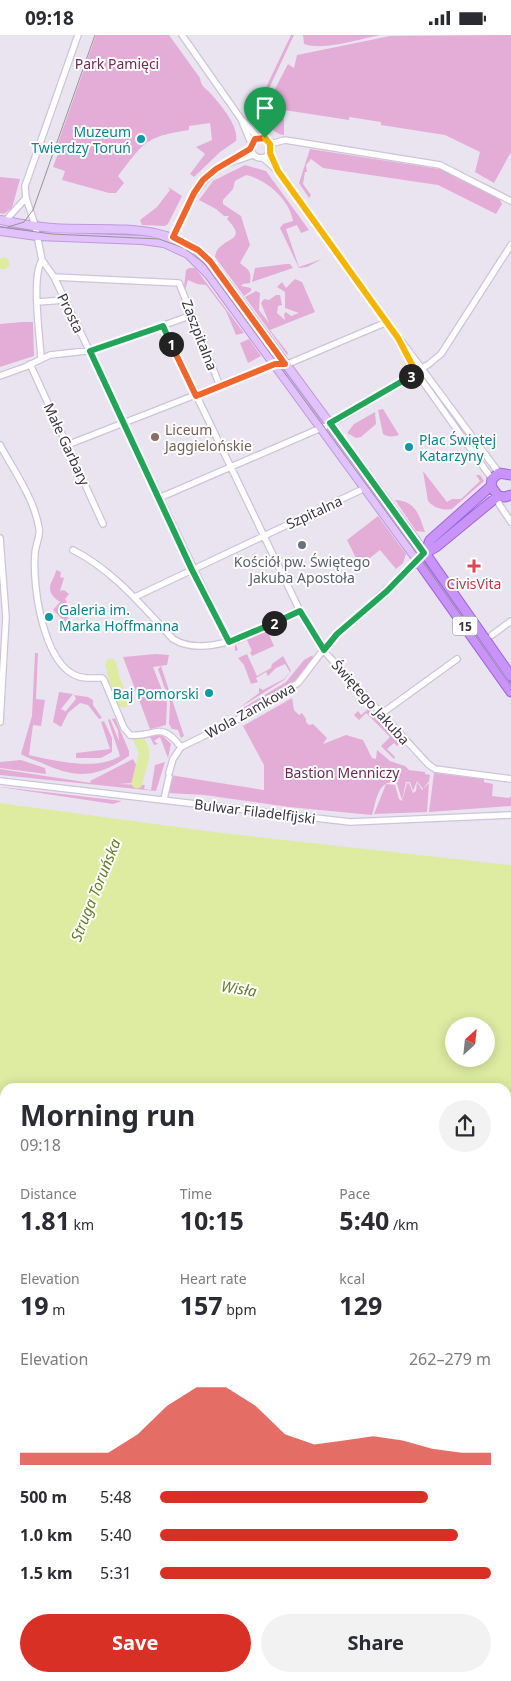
<!DOCTYPE html>
<meta charset="utf-8">
<style>
:root{--surface:#fff;--page:#f2f2f3;--text:#2b2b33;--muted:#7c7c81;--accent:#d93025}
body{margin:0;font-family:"Noto Sans",sans-serif;background:var(--page);color:var(--text);height:100vh;display:flex;flex-direction:column;font-size:19px;white-space:nowrap}
*{box-sizing:border-box;margin:0}
p{font-size:16px;color:var(--muted)}
.icon{flex:none;width:28px;height:28px;fill:none;stroke:currentColor;stroke-width:2;stroke-linecap:round;stroke-linejoin:round}
.map{position:relative;flex:1;overflow:hidden}
.sheet{position:absolute;left:0px;top:1048px;width:511px;height:599px;display:flex;flex-direction:column;background:var(--surface);border-radius:15px 15px 0 0;box-shadow:0 2px 12px #0003}
.sheet>*{flex:none}
.needle{width:32px;rotate:27deg}
.tools{position:absolute;left:445px;top:982px;display:grid;gap:10px}
.tools a{display:grid;place-items:center;width:50px;height:50px;border-radius:50%;background:var(--surface);box-shadow:0 2px 12px #0003;font-size:25px}
.pin{position:absolute;display:grid;place-items:center;width:42px;height:42px;color:#fff;margin:-51px -21px;border-radius:50% 50% 50% 0;rotate:-45deg;box-shadow:0 0 5px #0007}
.pin .icon{rotate:45deg}
.km{position:absolute;width:25px;height:25px;margin:-12px;border-radius:50%;background:#222;color:#fff;font-size:14px;line-height:25px;text-align:center}
.round{display:grid;place-items:center;flex:none;width:52px;height:52px;border-radius:26px;background:var(--page)}
.summary{display:flex;align-items:center;justify-content:space-between;height:85px;padding:0 20px}
h1{font-size:28px;font-weight:700;line-height:38px}
.figures{display:grid;grid-template-columns:repeat(3,1fr);gap:8px;height:85px;padding:5px 20px}
.figures div{display:grid;align-content:center}
.figures b{font-size:25px;font-weight:700}
.figures small{font-size:14px;font-weight:400}
.figures p{font-size:14px}
.chart{height:140px;padding:10px 20px}
.chart p{display:flex;justify-content:space-between}
.chart svg{width:100%;height:90px;margin-top:5px;fill:var(--accent);opacity:.7}
.primary-button{display:flex;gap:10px;margin-top:auto;padding:10px 20px}
.primary-button a{flex:1;height:58px;border-radius:30px;background:var(--accent);color:#fff;font-size:20px;font-weight:700;line-height:58px;text-align:center}
.primary-button a+a{background:var(--page);color:var(--text)}
ul{padding:0 20px;list-style:none;font-size:16px}
li{display:grid;grid-template-columns:80px 60px 1fr;align-items:center;height:38px}
li i{height:12px;border-radius:6px;background:var(--accent)}
.status{display:flex;justify-content:space-between;align-items:center;height:35px;padding:0 25px;background:var(--surface);direction:ltr}
.status svg{height:14px;fill:currentColor}
.map>svg:first-child{display:block}
.green{fill:#e4add7}
.water{fill:#ddeca1;fill-rule:evenodd}
.lines{fill:none;stroke-linecap:round;stroke-linejoin:round}
.river{stroke:#ddeca1;stroke-width:11}
.street-casing{stroke:#cec4da;stroke-width:8}
.secondary-casing{stroke:#bb9bd8;stroke-width:10}
.primary-casing{stroke:#a065de;stroke-width:11}
.street{stroke:#fff;stroke-width:5.5}
.secondary{stroke:#e2c2fc;stroke-width:8}
.primary{stroke:#c894fa;stroke-width:9}
.tram{stroke:#939393;stroke-width:1}
.rail{stroke:#939393;stroke-width:2;stroke-dasharray:6 6;stroke-linecap:butt}
.split-1-casing{stroke:#fff;stroke-width:10}
.split-2-casing{stroke:#fff;stroke-width:10}
.split-3-casing{stroke:#fff;stroke-width:10}
.split-4-casing{stroke:#fff;stroke-width:10}
.split-1{stroke:#f0652b;stroke-width:6}
.split-2{stroke:#22a559;stroke-width:6}
.split-3{stroke:#22a559;stroke-width:6}
.split-4{stroke:#f5b400;stroke-width:6}
.culture-dot{fill:#0f9aa8;stroke:#fff;stroke-width:2}
.education-dot{fill:#8d6e63;stroke:#fff;stroke-width:2}
.worship-dot{fill:#6b7280;stroke:#fff;stroke-width:2}
.health-dot{fill:#e0444e;stroke:#fff;stroke-width:2}
.labels{text-anchor:middle;dominant-baseline:central;stroke-width:4;stroke-linejoin:round;paint-order:stroke}
.shield{fill:#fff;stroke:#75717b;stroke-width:1}
.shield-label{font-size:12px;font-weight:bold;fill:#3a3443}
.park-label{font-size:14px;fill:#712a54;stroke:#fff}
.culture-label{font-size:14px;fill:#0d838f;stroke:#fff;text-anchor:end}
.street-label{font-size:14px;fill:#3a3443;stroke:#fff}
.education-label{font-size:14px;fill:#785e54;stroke:#fff;text-anchor:start}
.worship-label{font-size:14px;fill:#5b616d;stroke:#fff}
.health-label{font-size:14px;fill:#be3a42;stroke:#fff}
.water-label{font-size:15px;font-style:italic;fill:#697b28;stroke:#fff}
</style>
<div class="status"><b>09:18</b><svg viewBox="0 0 49 12"><path d="M0 12V9h3v3zM5 12V6h3v6zM10 12V3h3v9zM15 12V0h3v12zM26 1h20v11H26zM47 4h2v5h-2z"/></svg></div>
<div class="map">
<svg width="511" height="1646" viewBox="0 0 511 1646">
<rect width="100%" height="100%" fill="#eae4f1"/>
<path class="green" d="M96,0H169L200,43C201,52 206,53 211,59C221,70 239,91 236,106L220,117L194,142L190,139L205,119L196,112L212,105L210,88L189,91V95C144,102 145,107 118,141L124,148L116,158H109L62,145L65,136L53,132L60,113L58,108Z
M291,0H294L257,79L252,80L246,77L250,73L253,77L256,75L255,71L260,65Z
M303,0H380C360,4 323,16 304,9Z
M511,0V117L494,148L475,137L480,117L445,100L381,90V87L349,82V85L284,75V100C271,99 269,86 264,75L288,29L294,33L297,20L390,1Z
M310,114L446,135L495,162L498,161L502,169L496,179L438,150L323,133L311,124L306,130L307,137H305L303,149L311,160L309,163L299,148Z
M245,130L266,136L309,195L301,198L297,190L286,194L299,232L322,224L307,232L299,233L280,193L283,189L293,186C290,165 266,144 246,140L235,146L233,154L223,165V169L241,181L250,210L240,228C248,235 252,235 250,248L243,249L241,251L251,253V256L244,261L215,222C216,219 216,215 220,212C230,202 246,204 227,184L229,181H224L216,174L199,165L213,146Z
M0,142L20,144L12,173L4,179L0,178Z
M168,152L182,161L168,189L165,191L142,190L140,185L157,172L170,155Z
M286,229H290L293,233L252,247L255,233Z
M189,233H195L199,238L244,298L236,300L226,276L206,250L197,249L188,245L185,255L192,276L184,252L186,235Z
M295,244L302,247L315,277L270,295L288,318L287,320L245,262L256,256L260,258L259,275L269,288L261,268L264,264L269,265L276,260H280L282,270L278,271L277,278L285,285L284,279L286,277L291,281L299,278L285,273V257L277,252L282,247L286,253Z
M22,287H33L34,321L0,332V289Z
M249,304L261,321L248,328L240,308Z
M383,374L399,400C394,402 387,402 383,399L378,375Z
M375,377L376,389L361,402L356,403L347,398L354,389Z
M423,436L447,467L452,464H461L480,446L476,440H480L484,446L452,474C444,476 434,473 428,466Z
M395,465C416,466 419,480 425,497L416,496Z
M378,481L406,519L403,528L396,534L380,515L360,531L347,505Z
M56,535L61,537L60,542L64,543L60,556L64,555L69,559L65,564L67,567L61,576L72,586L68,583L65,587L53,575L60,567C40,554 56,544 56,535Z
M267,595L274,611L252,621L250,617L252,616L247,605L236,610L238,615L235,616V609Z
M35,618H38L36,664L45,665L41,691L33,690L29,720C56,726 96,736 120,721L108,685L110,684L119,706L118,695L112,684L115,683L129,716V721C97,743 76,744 42,728C35,725 27,723 21,719L32,681Z
M156,619L169,620L167,630L153,632L167,668L166,690L150,694L123,622Z
M247,619L257,641L271,633L272,629L283,621L291,636L284,645L239,673L259,658V653L263,655L284,644L290,637L285,629L276,633L268,641L266,637L256,643L258,647L251,649L244,630L238,623Z
M311,621L315,622C297,651 274,661 246,677L241,674L286,647L304,625Z
M161,631L184,701L181,703L178,695L172,694L169,689L170,668L158,634Z
M59,657L73,659L61,674L65,676V677L76,664L74,660L88,662L93,665V670L102,683L99,684L88,670L80,668L68,678L61,692L53,687Z
M292,663L294,675L299,680L302,678L306,684V687L309,690L313,689L327,703L323,709L346,700L363,705L372,723L376,724L377,715L390,726L405,731L409,735L425,737V739L430,740L429,746L423,754L417,746L413,756L410,747H406L402,765L397,749L392,747C377,748 376,768 372,780L289,772L204,760L167,758L170,740L264,755V730L243,691Z
M368,674L399,709L397,711L394,708L387,714L395,722L394,724L381,711L390,702L366,678L359,685L354,680L358,676L361,680Z
M104,686L112,703V717L101,723H76V718L110,714L101,687Z
M153,698L163,701L171,709L168,723L160,702L154,706L158,709L154,710L150,702L143,704L148,715L146,719L136,710L137,704Z
M133,724L138,733L133,748L118,749L145,750L144,754L151,755L155,730L165,727L156,756L0,740V734L91,748L90,746Z
M21,725L45,733L46,739L0,733V727Z
M434,738L484,744V747L493,749L492,761L509,763L511,761V771L429,777Z
M417,747L422,755L429,748L427,777L374,779L386,749L395,750L399,764L402,766L407,748H409L413,758L416,756Z
M0,752H2L122,766L113,769Z
M0,1192L5,1193V1403L0,1402Z
M506,1221H511V1594L506,1598Z
M0,1419H5V1514L0,1513Z
M0,1533H5V1611L0,1610Z
M506,1628L511,1629V1646H458L467,1641H473L476,1645L482,1641H506Z
M90,1641H154L157,1646H111L109,1642L103,1641L104,1646H102Z
M251,1641H319V1645L253,1646Z
M378,1641L433,1642L440,1645L376,1646Z"/>
<path class="water" d="M0,768L214,797L511,830V1189H506V1052H5V1115L0,1114ZM486,991V1024H454V991Z"/>
<g class="lines">
<path class="river" d="M3,229L4,228
M111,629L114,643L123,667
M139,705L144,716
M137,748L144,720"/>
<defs>
<path id="street" d="M78,0L25,151L26,163L35,190L42,225L54,242L229,607
M182,0L241,84L251,108
M243,86L258,103
M251 113a10 10 0 1 1 20 0a10 10 0 1 1-20 0Z
M270,109L285,105L440,130L511,166
M270,118L278,136
M263,123L278,136L290,151L362,253L499,438
M229,128L253,120
M5,186L26,163
M173,201C195,156 203,137 250,114
M54,242L179,248L220,351
M37,267L65,265
M163,291L300,576L323,615L428,729L435,734L511,744
M402,311L416,337L492,444
M41,323C40,301 31,242 42,225
M30,329L103,489
M0,341L25,332L50,320L95,315L192,280
M0,410C14,436 34,463 39,493C41,501 35,510 35,519C32,551 44,642 87,643
M67,410L275,329L290,328L387,287
M498,461L499,469L511,487
M159,463L335,387L429,329L441,319L511,210
M0,503L6,582L0,687
M73,515C114,536 142,571 173,604C208,626 267,591 300,576
M135,562L365,453
M492,600L511,586
M89,643H102L104,645L124,693L130,700C155,703 159,684 181,712
M381,679L457,624
M169,738L173,724L181,712L235,686L298,648L330,606L418,526
M0,746L350,787L511,780
M164,764L169,742"/>
<path id="secondary" d="M0,185C17,188 35,192 53,193C111,197 175,183 216,234L425,518
M0,196L37,201L142,205L164,208L188,219L209,240L418,526
M0,1520L5,1521
M163,1641V1646
M441,1641L448,1646"/>
<path id="primary" d="M511,440L499,438L492,444L491,451L498,461L505,462L511,460
M491,451L430,505L425,518L418,526L511,657
M425,518L511,641
M425,518L436,512L498,461"/>
</defs>
<use href="#street" class="street-casing"/>
<use href="#secondary" class="secondary-casing"/>
<use href="#primary" class="primary-casing"/>
<use href="#street" class="street"/>
<use href="#secondary" class="secondary"/>
<use href="#primary" class="primary"/>
<path class="tram" d="M0,192L52,199L159,204L184,213L204,228L420,523L511,651
M8,192L24,187L33,175L95,0"/>
<path class="rail" d="M506,1603L511,1600
M70,1644L83,1646
M0,1646H7
M442,1646L451,1641
M455,1646L464,1641"/>
</g>
<g class="lines">
<defs>
<path id="split-1" d="M171,309L196,361L275,329H285L210,226L198,215L173,202L194,158L203,145L216,134L250,114L255,104L265,103"/>
<path id="split-2" d="M171,309L163,291L90,316L192,535L229,607L274,588"/>
<path id="split-3" d="M274,588L300,576L324,615L337,599L387,556L424,518L330,388L411,341"/>
<path id="split-4" d="M265,103L270,109V118L278,136L398,303L416,337L411,341"/>
</defs>
<use href="#split-1" class="split-1-casing"/>
<use href="#split-2" class="split-2-casing"/>
<use href="#split-3" class="split-3-casing"/>
<use href="#split-4" class="split-4-casing"/>
<use href="#split-1" class="split-1"/>
<use href="#split-2" class="split-2"/>
<use href="#split-3" class="split-3"/>
<use href="#split-4" class="split-4"/>
</g>
<g class="culture-dot">
<circle cx="141" cy="104" r="5"/>
<circle cx="409" cy="412" r="5"/>
<circle cx="49" cy="582" r="5"/>
<circle cx="209" cy="658" r="5"/>
</g>
<circle class="education-dot" cx="155" cy="402" r="5"/>
<circle class="worship-dot" cx="302" cy="510" r="5"/>
<path class="health-dot" d="M471.5 523.5h5v5h5v5h-5v5h-5v-5h-5v-5h5z"/>
<g class="labels">
<rect class="shield" x="452.5" y="581.5" width="25" height="19" rx="4"/>
<g class="shield-label">
<text x="465" y="591">15</text>
</g>
<g class="park-label">
<text x="117" y="28">Park Pamięci</text>
<text x="342" y="737">Bastion Menniczy</text>
</g>
<g class="culture-label">
<text x="131" y="96">Muzeum<tspan x="131" dy="16">Twierdzy Toruń</tspan></text>
<text x="419" y="404" text-anchor="start">Plac Świętej<tspan x="419" dy="16">Katarzyny</tspan></text>
<text x="59" y="574" text-anchor="start">Galeria im.<tspan x="59" dy="16">Marka Hoffmanna</tspan></text>
<text x="199" y="658">Baj Pomorski</text>
</g>
<g class="street-label">
<text transform="translate(71 278) rotate(64)">Prosta</text>
<text transform="translate(200 300) rotate(69)">Zaszpitalna</text>
<text transform="translate(67 409) rotate(65)">Małe Garbary</text>
<text transform="translate(314 477) rotate(-25)">Szpitalna</text>
<text transform="translate(371 667) rotate(48)">Świętego Jakuba</text>
<text transform="translate(250 675) rotate(-29)">Wola Zamkowa</text>
<text transform="translate(255 776) rotate(7)">Bulwar Filadelfijski</text>
</g>
<g class="education-label">
<text x="165" y="394">Liceum<tspan x="165" dy="16">Jaggielońskie</tspan></text>
</g>
<g class="worship-label">
<text x="302" y="526">Kościół pw. Świętego<tspan x="302" dy="16">Jakuba Apostoła</tspan></text>
</g>
<g class="health-label">
<text x="474" y="548">CivisVita</text>
</g>
<g class="water-label">
<text transform="translate(95 855) rotate(-68)">Struga Toruńska</text>
<text transform="translate(239 953) rotate(9)">Wisła</text>
</g>
</g>
</svg>
<div class="tools">
<a><svg class="needle" viewBox="-14 -14 28 28"><path d="M0-13l5 13h-10z" fill="#e53935"/><path d="M0 13l5-13h-10z" fill="#7c7c81"/></svg></a>
</div>
<div class="pin" style="left:265px;top:103px;background:#1e9e55"><svg class="icon" aria-label="arrive" viewBox="0 0 24 24"><path d="M6 21V4h12l-3 4 3 4H6"/></svg></div>
<b class="km" style="left:171px;top:309px">1</b>
<b class="km" style="left:274px;top:588px">2</b>
<b class="km" style="left:411px;top:341px">3</b>
<section class="sheet">
<div class="summary"><div><h1>Morning run</h1><p>09:18</p></div><a class="round"><svg class="icon" aria-label="share" viewBox="0 0 24 24"><path d="M12 15V3M7 8l5-5 5 5M5 13v7h14v-7"/></svg></a></div>
<div class="figures">
<div><p>Distance</p><b>1.81<small> km</small></b></div>
<div><p>Time</p><b>10:15</b></div>
<div><p>Pace</p><b>5:40<small> /km</small></b></div>
</div>
<div class="figures">
<div><p>Elevation</p><b>19<small> m</small></b></div>
<div><p>Heart rate</p><b>157<small> bpm</small></b></div>
<div><p>kcal</p><b>129</b></div>
</div>
<div class="chart"><p><span>Elevation</span>262–279 m</p>
<svg viewBox="0 0 160 44" preserveAspectRatio="none"><path d="M0 44V38L10 38L20 38L30 38L40 29L50 15L60 6L70 6L80 15L90 29L100 34L110 32L120 30L130 32L140 36L150 38L160 38V44z"/></svg>
</div>
<ul>
<li><b>500 m</b>5:48<i style="width:81%"></i></li>
<li><b>1.0 km</b>5:40<i style="width:90%"></i></li>
<li><b>1.5 km</b>5:31<i style="width:100%"></i></li>
</ul>
<div class="primary-button"><a>Save</a><a>Share</a></div>
</section>
</div>
